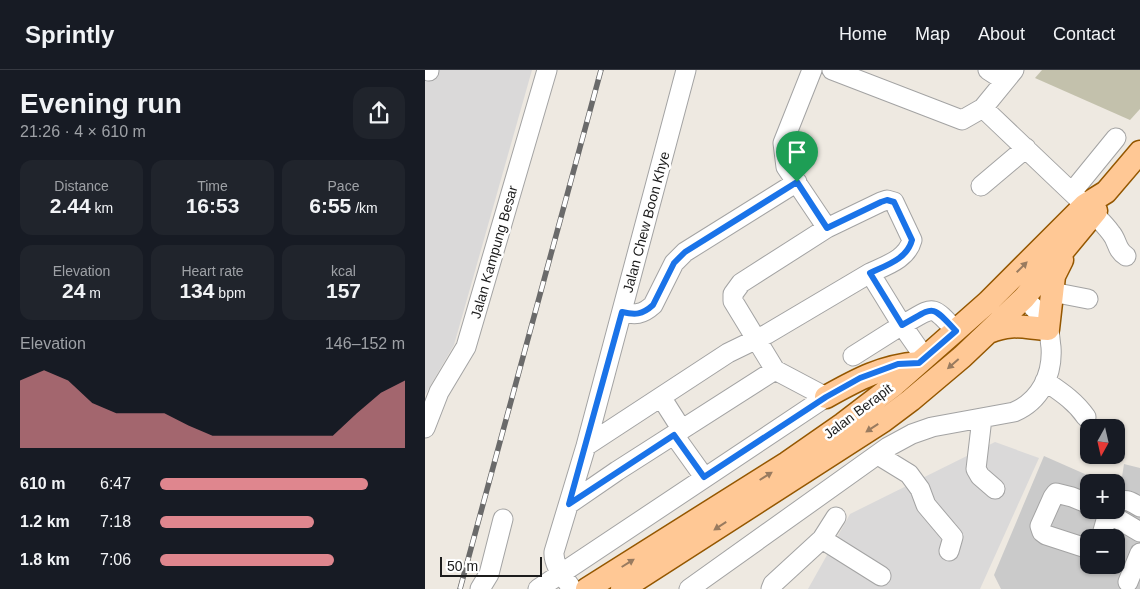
<!DOCTYPE html>
<meta charset="utf-8">
<style>
:root{--surface:#171b24;--page:#20242c;--text:#f1f3f6;--muted:#9ea1a6;--line:#363941;--accent:#df868e}
body{margin:0;font-family:Helvetica,sans-serif;background:var(--page);color:var(--text);height:100vh;display:flex;flex-direction:column;font-size:19px;white-space:nowrap}
*{box-sizing:border-box;margin:0}
p{font-size:16px;color:var(--muted)}
.icon{flex:none;width:28px;height:28px;fill:none;stroke:currentColor;stroke-width:2;stroke-linecap:round;stroke-linejoin:round}
.map{position:relative;flex:1;overflow:hidden}
.sheet{display:flex;flex-direction:column;background:var(--surface);width:425px}
.sheet>*{flex:none}
.needle{width:32px;rotate:188deg}
.controls{position:absolute;left:655px;top:349px;display:grid;gap:10px}
.controls a{display:grid;place-items:center;width:45px;height:45px;border-radius:10px;background:var(--surface);box-shadow:0 1px 4px #0004;font-size:25px}
.scale{position:absolute;left:15px;bottom:12px;width:102px;box-sizing:border-box;padding-left:5px;border:2px solid #1c1c1c;border-top:0;font-size:14px;line-height:18px;white-space:nowrap;color:#1c1c1c;-webkit-text-stroke:4px #fff;paint-order:stroke}
.pin{position:absolute;display:grid;place-items:center;width:42px;height:42px;color:#fff;margin:-51px -21px;border-radius:50% 50% 50% 0;rotate:-45deg;box-shadow:0 0 5px #0007}
.pin .icon{rotate:45deg}
.round{display:grid;place-items:center;flex:none;width:52px;height:52px;border-radius:15px;background:var(--page)}
.headline{display:flex;align-items:center;justify-content:space-between;height:85px;padding:0 20px}
h1{font-size:28px;font-weight:800;line-height:38px}
.figures{display:grid;grid-template-columns:repeat(3,1fr);gap:8px;height:85px;padding:5px 20px}
.figures div{display:grid;align-content:center;border-radius:12px;background:var(--page);text-align:center}
.figures b{font-size:21px;font-weight:800}
.figures small{font-size:14px;font-weight:400}
.figures p{font-size:14px}
.chart{height:140px;padding:10px 20px}
.chart p{display:flex;justify-content:space-between}
.chart svg{width:100%;height:90px;margin-top:5px;fill:var(--accent);opacity:.7}
ul{padding:0 20px;list-style:none;font-size:16px}
li{display:grid;grid-template-columns:80px 60px 1fr;align-items:center;height:38px}
li i{height:12px;border-radius:6px;background:var(--accent)}
header{display:flex;align-items:center;gap:30px;box-sizing:border-box;height:70px;padding:0 25px;background:var(--surface);border-bottom:1px solid var(--line)}
header strong{font-size:24px}
nav{display:flex;gap:28px;margin-inline-start:auto;font-size:18px}
main{display:flex;flex:1;min-height:0}
.map>svg:first-child{display:block}
.residential{fill:#dad9d9}
.religious{fill:#cacaca;fill-rule:evenodd}
.construction{fill:#c3c1ac}
.lines{fill:none;stroke-linecap:round;stroke-linejoin:round}
.minor-casing{stroke:#a3a3a3;stroke-width:21}
.major-casing{stroke:#945700;stroke-width:25}
.minor{stroke:#fff;stroke-width:19}
.major{stroke:#ffc895;stroke-width:22}
.rail-casing{stroke:#6a6a6a;stroke-width:5.5}
.rail{stroke:#fff;stroke-width:4;stroke-dasharray:11;stroke-linecap:butt}
.oneway{fill:#997b5f}
.route-casing{stroke:#fff;stroke-width:10}
.route{stroke:#1a73e8;stroke-width:6}
.labels{text-anchor:middle;dominant-baseline:central;stroke-width:5;stroke-linejoin:round;paint-order:stroke}
.street-label{font-size:14px;fill:#1c1c1c;stroke:#fff}
</style>
<header>
<strong>Sprintly</strong>
<nav><a>Home</a><a>Map</a><a>About</a><a>Contact</a></nav>
</header>
<main>
<section class="sheet">
<div class="headline"><div><h1>Evening run</h1><p>21:26 · 4 × 610 m</p></div><a class="round"><svg class="icon" aria-label="share" viewBox="0 0 24 24"><path d="M12 15V3M7 8l5-5 5 5M5 13v7h14v-7"/></svg></a></div>
<div class="figures">
<div><p>Distance</p><b>2.44<small> km</small></b></div>
<div><p>Time</p><b>16:53</b></div>
<div><p>Pace</p><b>6:55<small> /km</small></b></div>
</div>
<div class="figures">
<div><p>Elevation</p><b>24<small> m</small></b></div>
<div><p>Heart rate</p><b>134<small> bpm</small></b></div>
<div><p>kcal</p><b>157</b></div>
</div>
<div class="chart"><p><span>Elevation</span>146–152 m</p>
<svg viewBox="0 0 160 44" preserveAspectRatio="none"><path d="M0 44V11L10 6L20 11L30 22L40 27L50 27L60 27L70 33L80 38L90 38L100 38L110 38L120 38L130 38L140 27L150 17L160 11V44z"/></svg>
</div>
<ul>
<li><b>610 m</b>6:47<i style="width:85%"></i></li>
<li><b>1.2 km</b>7:18<i style="width:63%"></i></li>
<li><b>1.8 km</b>7:06<i style="width:71%"></i></li>
</ul>
</section>
<div class="map">
<svg width="715" height="519" viewBox="0 0 715 519">
<rect width="100%" height="100%" fill="#eee9e1"/>
<path class="residential" d="M0,0H107L29,275L0,325Z
M570,372L614,388L555,519H383L425,444Z"/>
<path class="religious" d="M619,386L678,412H664V440H691V418L695,420L699,394L715,398V519H576L569,505ZM664,468H691V495H664Z"/>
<path class="construction" d="M617,0H715V39L705,50L610,8Z"/>
<g class="lines">
<defs>
<path id="minor" d="M3,0L4,1
M387,0L358,73L361,97L402,158
M407,0L537,50L558,38L589,0
M563,0L580,11
M558,38L660,135
M556,116L601,78
M647,122L691,68
M669,144C675,150 681,156 686,163C693,171 691,180 701,186
M627,222L663,229
M197,242C210,245 217,245 228,235L249,193L260,182L372,112
M428,286L477,255L500,288
M620,311C636,322 650,331 661,347
M236,327L257,360
M557,348L551,399L555,406L570,419
M0,358L14,322L41,277L122,0
M249,365L279,407
M161,376L303,283L342,264L445,203
M453,385L484,404L495,419L501,435L528,467L524,481
M144,434L192,401L350,300
M664,434L647,427L631,423L628,427L615,456L617,462L621,465L664,479
M691,434C700,427 706,432 715,437
M686,440L683,443L715,462
M676,468L683,443L676,440
M397,469L456,506
M703,512L715,483
M55,519L64,504L78,449
M113,519L401,327L350,300L308,231V224L316,213L402,158L456,132L462,130L469,132L487,170C482,189 462,195 445,203L477,255C510,237 505,233 531,261
M147,519C140,508 128,496 129,482L161,376L261,0
M264,519L463,377L487,364L507,357L589,342C615,331 628,305 626,277C625,271 625,263 623,258C618,246 609,237 599,228
M346,519L348,514L397,469L411,447"/>
<path id="major" d="M564,262C587,252 600,258 623,259L629,206L637,190
M401,327C433,309 457,296 494,293
M162,519L362,393L418,354L469,315L563,232L660,135L681,122L715,82
M197,519L458,351L486,330L537,287L599,228L671,141"/>
</defs>
<use href="#minor" class="minor-casing"/>
<use href="#major" class="major-casing"/>
<use href="#minor" class="minor"/>
<use href="#major" class="major"/>
<defs>
<path id="rail" d="M35,519L176,0"/>
</defs>
<use href="#rail" class="rail-casing"/>
<use href="#rail" class="rail"/>
</g>
<defs><path id="oneway-solid" d="M-6-.8H1V-3.2L6.5 0L1 3.2V.8H-6Z" transform="scale(1.25)"/></defs>
<g class="oneway">
<use href="#oneway-solid" transform="translate(597 197) rotate(-45)"/>
<use href="#oneway-solid" transform="translate(528 294) rotate(139)"/>
<use href="#oneway-solid" transform="translate(447 358) rotate(147)"/>
<use href="#oneway-solid" transform="translate(341 406) rotate(-32)"/>
<use href="#oneway-solid" transform="translate(295 456) rotate(147)"/>
<use href="#oneway-solid" transform="translate(203 493) rotate(-32)"/>
</g>
<g class="lines">
<defs>
<path id="route" d="M372,112L402,158L456,132L462,130L469,132L487,170C482,189 462,195 445,203L477,255C510,237 505,233 531,261L494,293L473,294L435,308L401,327L279,407L249,365L144,434L197,242C210,245 217,245 228,235L249,193L260,182Z"/>
</defs>
<use href="#route" class="route-casing"/>
<use href="#route" class="route"/>
</g>
<g class="labels">
<g class="street-label">
<text transform="translate(221 152) rotate(-75)">Jalan Chew Boon Khye</text>
<text transform="translate(69 182) rotate(-74)">Jalan Kampung Besar</text>
<text transform="translate(433 341) rotate(-37)">Jalan Berapit</text>
</g>
</g>
</svg>
<div class="controls">
<a><svg class="needle" viewBox="-14 -14 28 28"><path d="M0-13l5 13h-10z" fill="#e53935"/><path d="M0 13l5-13h-10z" fill="#9ea1a6"/></svg></a>
<a>+</a>
<a>−</a>
</div>
<div class="scale">50 m</div>
<div class="pin" style="left:372px;top:112px;background:#1e9e55"><svg class="icon" aria-label="arrive" viewBox="0 0 24 24"><path d="M6 21V4h12l-3 4 3 4H6"/></svg></div>
</div>
</main>
